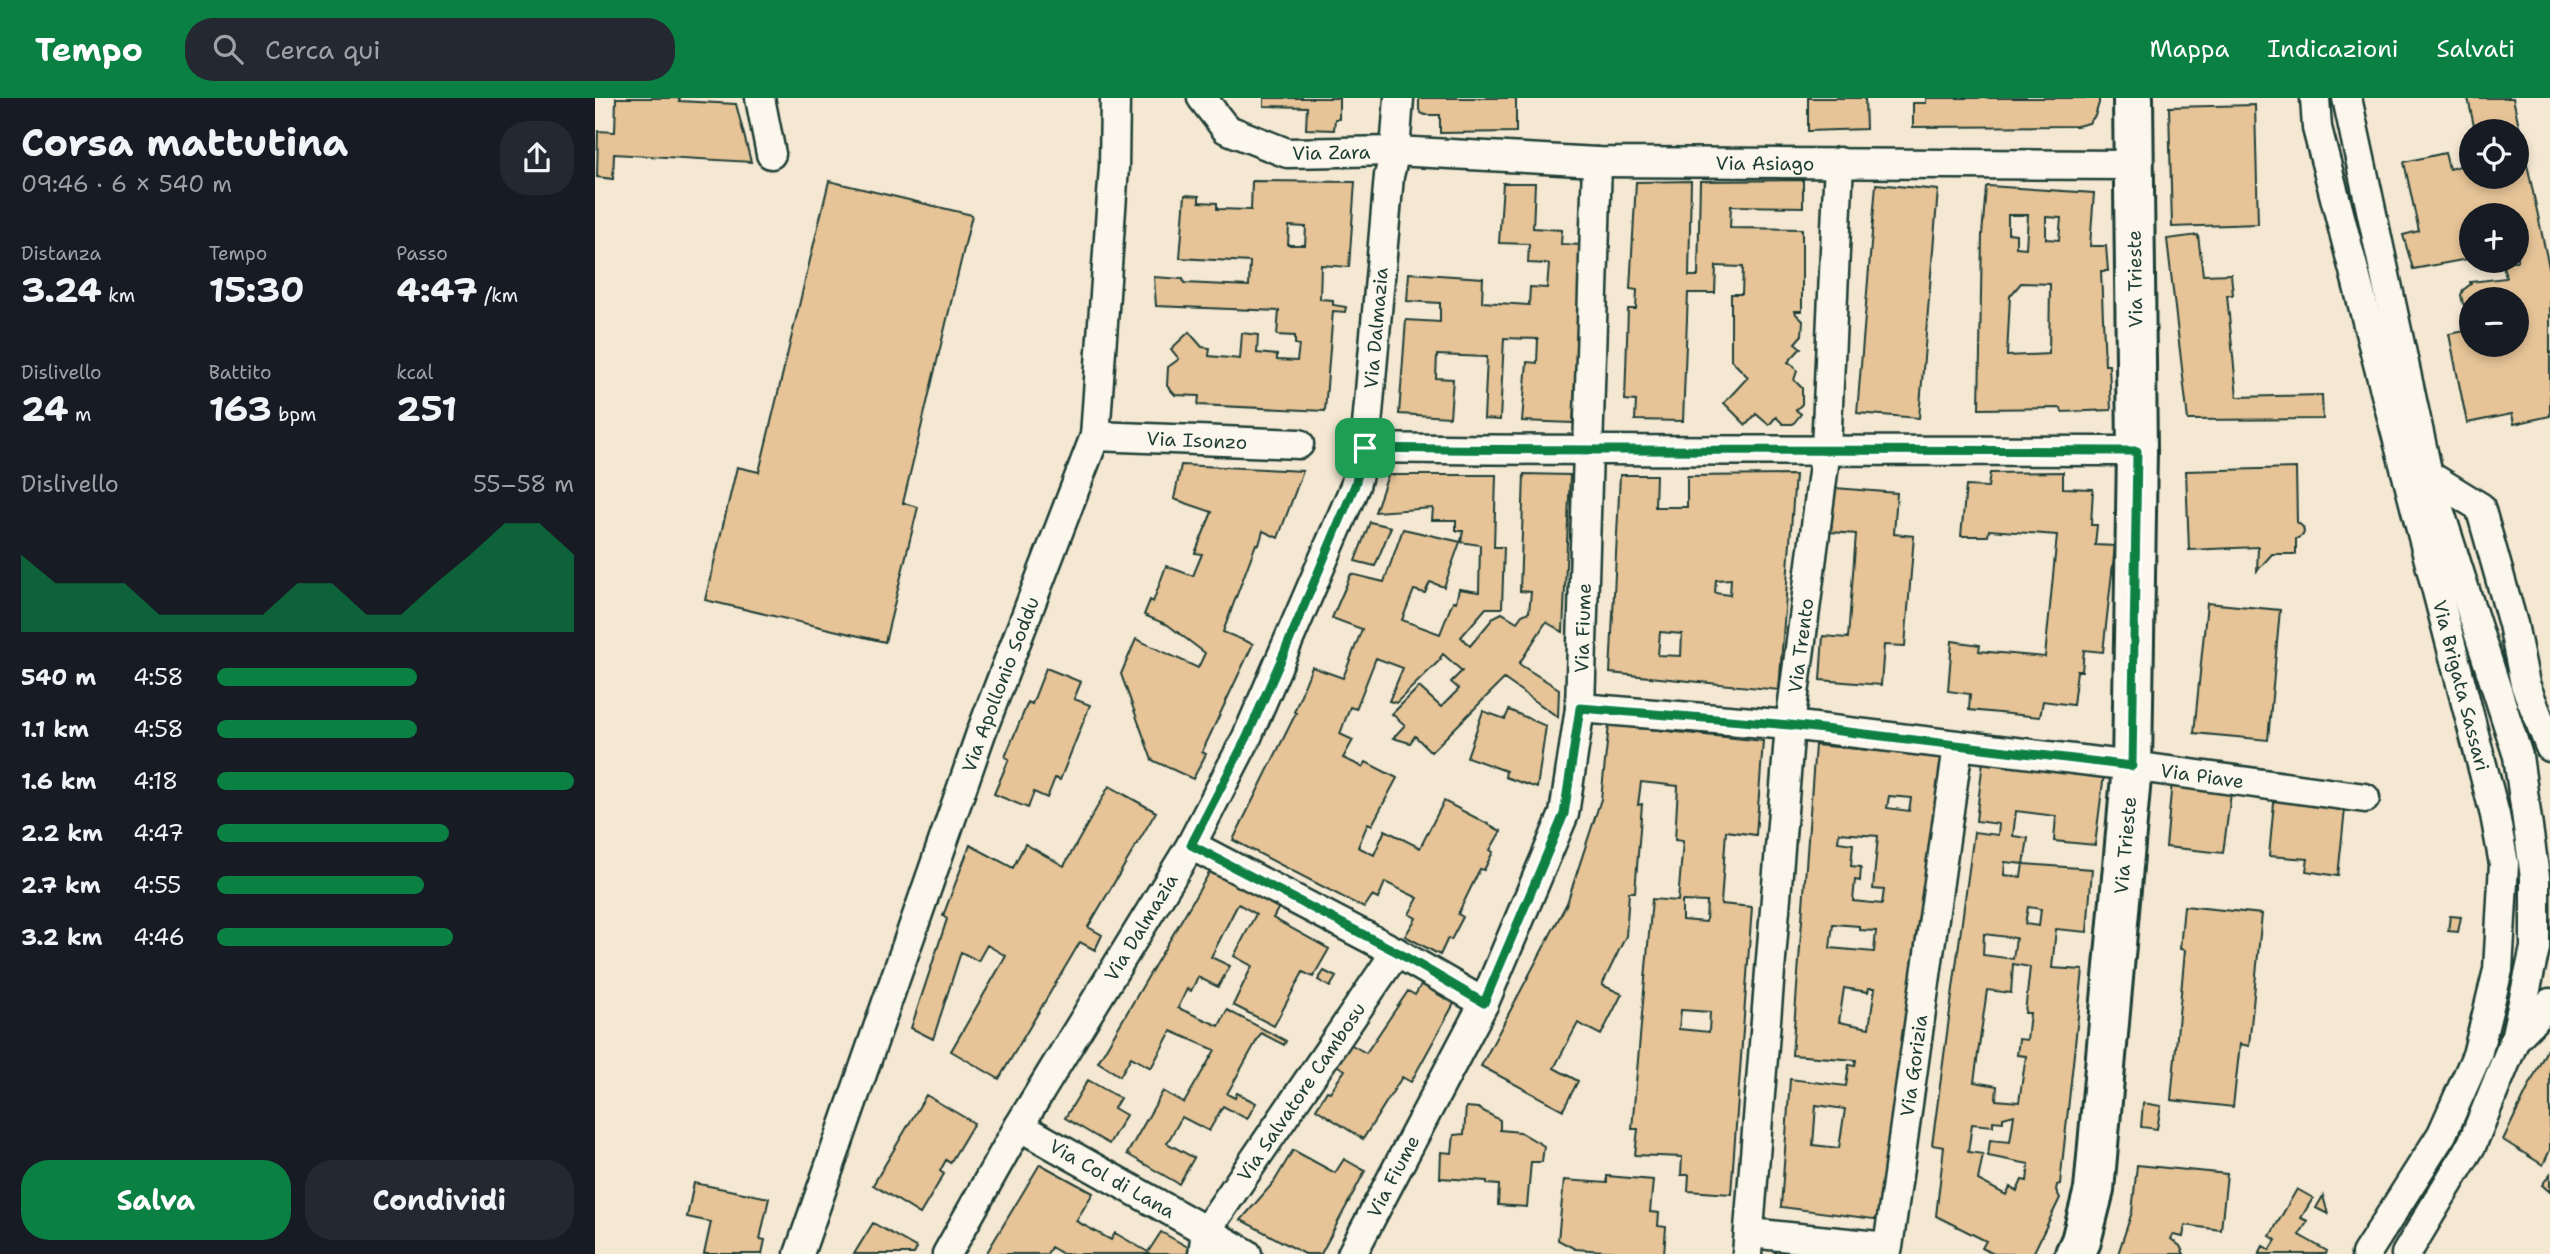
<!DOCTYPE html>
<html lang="it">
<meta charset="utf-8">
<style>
:root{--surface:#171b24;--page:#242831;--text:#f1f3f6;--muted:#9ea1a6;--accent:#0b8043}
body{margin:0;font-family:"Shantell Sans",sans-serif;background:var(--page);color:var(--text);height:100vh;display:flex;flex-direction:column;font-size:26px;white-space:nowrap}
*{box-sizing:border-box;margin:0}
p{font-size:23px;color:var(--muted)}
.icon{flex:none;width:38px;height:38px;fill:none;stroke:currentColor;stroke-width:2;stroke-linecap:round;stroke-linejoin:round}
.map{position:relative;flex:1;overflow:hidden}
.sheet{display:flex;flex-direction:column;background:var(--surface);width:595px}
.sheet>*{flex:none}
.tools{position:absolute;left:1864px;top:21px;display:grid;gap:14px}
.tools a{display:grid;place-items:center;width:70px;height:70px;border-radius:50%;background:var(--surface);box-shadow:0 4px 10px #0003;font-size:35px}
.pin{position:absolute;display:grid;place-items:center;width:60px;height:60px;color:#fff;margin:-30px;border-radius:14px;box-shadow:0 4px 10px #0006}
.round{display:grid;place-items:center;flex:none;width:74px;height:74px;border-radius:28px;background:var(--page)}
.headline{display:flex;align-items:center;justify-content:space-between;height:119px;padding:0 21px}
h1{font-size:38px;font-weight:700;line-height:52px}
.figures{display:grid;grid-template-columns:repeat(3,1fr);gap:10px;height:119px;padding:7px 21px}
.figures div{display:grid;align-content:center}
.figures b{font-size:35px;font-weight:700}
.figures small{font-size:19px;font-weight:400}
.figures p{font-size:19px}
.chart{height:196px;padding:14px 21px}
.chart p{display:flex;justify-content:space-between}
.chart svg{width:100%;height:126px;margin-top:7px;fill:var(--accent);opacity:.7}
.cta{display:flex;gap:14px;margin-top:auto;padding:14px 21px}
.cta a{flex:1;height:80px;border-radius:28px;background:var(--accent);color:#fff;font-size:28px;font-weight:700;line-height:80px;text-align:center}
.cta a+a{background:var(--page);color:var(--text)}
ul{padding:0 21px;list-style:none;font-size:23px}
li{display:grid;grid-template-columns:112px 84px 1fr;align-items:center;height:52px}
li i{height:18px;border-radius:9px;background:var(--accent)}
header{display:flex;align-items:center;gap:42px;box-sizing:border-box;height:98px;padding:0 35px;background:var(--accent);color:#fff}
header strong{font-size:33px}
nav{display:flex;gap:38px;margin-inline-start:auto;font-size:24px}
.search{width:490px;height:63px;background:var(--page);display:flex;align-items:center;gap:18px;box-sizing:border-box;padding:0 24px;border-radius:28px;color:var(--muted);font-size:26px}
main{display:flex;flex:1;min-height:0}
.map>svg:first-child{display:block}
.building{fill:#e6c498;stroke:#1f3d34;stroke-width:2;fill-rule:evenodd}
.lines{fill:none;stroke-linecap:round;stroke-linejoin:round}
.minor-casing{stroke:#1f3d34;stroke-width:33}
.secondary-casing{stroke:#1f3d34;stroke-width:44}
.minor{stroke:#fbf7ec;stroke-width:28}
.secondary{stroke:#fbf7ec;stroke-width:38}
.route-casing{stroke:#fff;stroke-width:14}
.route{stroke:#0b8043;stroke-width:9}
.labels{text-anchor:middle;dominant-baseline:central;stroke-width:5;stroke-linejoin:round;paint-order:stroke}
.street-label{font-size:19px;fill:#1f3d34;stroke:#fbf7ec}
</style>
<header>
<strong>Tempo</strong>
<div class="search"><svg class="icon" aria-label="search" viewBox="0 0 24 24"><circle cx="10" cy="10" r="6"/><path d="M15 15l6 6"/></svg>Cerca qui</div>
<nav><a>Mappa</a><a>Indicazioni</a><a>Salvati</a></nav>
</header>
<main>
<section class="sheet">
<div class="headline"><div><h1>Corsa mattutina</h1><p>09:46 · 6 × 540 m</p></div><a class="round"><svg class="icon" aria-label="share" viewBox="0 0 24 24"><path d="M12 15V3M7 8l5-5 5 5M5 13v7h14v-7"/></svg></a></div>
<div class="figures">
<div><p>Distanza</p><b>3.24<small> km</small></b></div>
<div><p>Tempo</p><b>15:30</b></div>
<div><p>Passo</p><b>4:47<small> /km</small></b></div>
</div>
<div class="figures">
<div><p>Dislivello</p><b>24<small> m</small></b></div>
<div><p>Battito</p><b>163<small> bpm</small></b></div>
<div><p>kcal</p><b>251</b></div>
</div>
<div class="chart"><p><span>Dislivello</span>55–58 m</p>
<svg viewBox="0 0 160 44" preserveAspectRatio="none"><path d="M0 44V17L10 27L20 27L30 27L40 38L50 38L60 38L70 38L80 27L90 27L100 38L110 38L120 27L130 17L140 6L150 6L160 17V44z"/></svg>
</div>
<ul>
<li><b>540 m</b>4:58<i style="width:56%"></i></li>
<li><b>1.1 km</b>4:58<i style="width:56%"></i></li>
<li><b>1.6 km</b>4:18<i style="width:100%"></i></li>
<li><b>2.2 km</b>4:47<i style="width:65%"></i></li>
<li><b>2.7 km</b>4:55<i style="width:58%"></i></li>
<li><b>3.2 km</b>4:46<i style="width:66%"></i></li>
</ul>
<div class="cta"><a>Salva</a><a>Condividi</a></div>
</section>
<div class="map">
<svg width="1955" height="1156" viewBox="0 0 1955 1156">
<rect width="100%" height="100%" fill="#f5e8d3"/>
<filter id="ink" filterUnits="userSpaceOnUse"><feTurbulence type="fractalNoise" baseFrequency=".0143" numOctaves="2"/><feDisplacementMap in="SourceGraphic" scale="14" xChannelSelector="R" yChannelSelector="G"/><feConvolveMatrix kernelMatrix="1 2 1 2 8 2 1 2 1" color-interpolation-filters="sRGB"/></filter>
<g filter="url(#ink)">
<path class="building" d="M21,0H85L84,3L141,6L156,64L19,56L18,81L2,79L3,33L20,34Z
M669,0H744V21H740L739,32L711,31L712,9L669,8Z
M824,0H921V34L845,35V17H830L826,15L824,12Z
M1213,0H1270L1271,31L1213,33Z
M1331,0H1504V5L1500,18L1494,25L1482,28L1318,29V5H1331Z
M1873,0H1918L1955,174V318L1919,326L1917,316L1872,325L1854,236L1876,232V247H1922V201H1876L1875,210L1868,206L1866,197L1868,192L1876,186L1875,184L1911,180L1907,163H1922V117H1876V130L1867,132L1873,161L1818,171L1808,137L1824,133L1809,64L1850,55L1854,71L1876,65V79H1922V33H1880Z
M1660,7L1663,126L1577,129L1574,9Z
M1208,82V109L1136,108L1135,130L1207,131V213H1200L1201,216L1208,223L1207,237L1200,245L1206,250L1193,264L1199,268L1202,273L1199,282L1207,290V306L1201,312L1206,316L1198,326H1188L1181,319L1174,327L1161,316L1151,327L1129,305L1153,279L1136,262V196H1147L1148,169L1121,168L1120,195H1093L1088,323L1040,322L1041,303L1030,302L1033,211H1041L1042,192L1035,191L1041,84L1096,83L1094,178H1103L1105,83Z
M234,83L377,117L308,405L323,409L290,544L110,502L142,369L164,374Z
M657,83L760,84L754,169L726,167L725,201L738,202V207L751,209L750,214L738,213L730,313L603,307L604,298L580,297L572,288L573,269L584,261L576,251L594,234L607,249L615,250L614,258L645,261L647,235L663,237L662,255L682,257V262L702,263L704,247L700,246V238L682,237L684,213L561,208L559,179L588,181L589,185L654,188L655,164L585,160L590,97L604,98V104L622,105V111L656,112ZM694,128L711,129L710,147H693Z
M908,85H940L938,130L967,132L966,146L987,147L978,325L927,323L932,264L942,265L943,241L909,240L905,322L889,321L892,259L842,257L841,280L858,281L855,319L804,316L811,222L845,224V205L812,203L814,175L888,180L887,204L934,207L935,189L952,190L954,166L933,165L934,146L904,145Z
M1281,86L1343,92L1324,320L1262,315Z
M1393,88L1499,95L1495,148H1511L1513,173H1506L1510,267H1514L1516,312L1467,314L1466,310L1384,311L1387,137L1391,89ZM1413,117H1433L1431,150L1421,149V136L1413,135ZM1451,119L1466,120L1464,142L1451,141ZM1426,185L1455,186L1454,256L1412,258L1415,198Z
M1603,137L1608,177L1636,176L1638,197H1632L1642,299L1727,297L1728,321L1593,322L1572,141Z
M586,367L708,373L683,440L668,433L664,447L661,446L628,534L658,546L607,654L611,656L598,681L557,662L526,576L541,541L603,570L610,555L573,527L549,517L555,502L558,504L571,468L598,478L607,456L600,455L617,414L579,401Z
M1701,370L1702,424L1708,429L1709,434L1708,437L1701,441V456H1677L1662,473L1663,449L1594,452L1591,373Z
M1468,374V390L1498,391L1496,427H1502L1500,447L1520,448L1508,554L1489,552L1487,573H1482L1478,607L1448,603L1445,619L1374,612L1375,596L1353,593L1357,543L1385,547L1384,553L1450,559L1462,437L1394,432L1393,438H1366L1371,388L1393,389L1395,375Z
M929,376L975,377L968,534L951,524L924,566L964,591L963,619L909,581L836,654L820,638L815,645L798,640L810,627L797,616L824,589L846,609L864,591L856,584L867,573L848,556L845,560L846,561L801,605L794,603L808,570L781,560L761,611L755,609L745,636L758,642L748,660L768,669L771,664L802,680L777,727L773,725L763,749L779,757L790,732L825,750L849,703L906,733L895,752L898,754L889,772L885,771L863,816L868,819L856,842L853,840L845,857L810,838L821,820L814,816L823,800L790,784L783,801L777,798L769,810L638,742L701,615L699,614L717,569L748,580L767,531L737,520L756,476L789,484L808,431L866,444L868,433H861V422H837L838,410L780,414L793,377H901L899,449H909L907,510H891L866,539L875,548L899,519L907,515L922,524L927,517L934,514L936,494L925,493ZM865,444L885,447L884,494L864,491L861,504L858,503L845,536L807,522L819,492L830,495L835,484L849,489Z
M1025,377H1061L1060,409H1092V378L1200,377L1184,592L1015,575ZM1136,481L1135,497L1120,495L1121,482ZM1065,534L1087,536L1086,558L1063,557Z
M1240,390L1302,395L1299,436L1319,438L1310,548L1289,547L1286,587L1225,582L1228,538L1253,540L1261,436L1236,434Z
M775,424L796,429L780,468L760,463Z
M1612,505L1685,512L1673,642L1599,635Z
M451,570L486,584L479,601L495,607L465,682L460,680L452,700L439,694L433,710L399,696L414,661L410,659L433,604L437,606Z
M914,612L951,628L942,690L910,679L911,673L872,659L888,613L910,621Z
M1014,627L1168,643L1161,737L1131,733L1126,806L1157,809L1136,1096L1093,1093L1094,1077H1086L1087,1059L1040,1057L1043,1031H1037L1057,801L1083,803L1088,743L1080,742L1083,688L1046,684L1043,707L1047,706L1040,794H1034L1031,838L1007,887L1027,896L1006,937L983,925L959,970L983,983L968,1012L886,968L972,805L1006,701ZM1087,803L1112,804L1111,824L1087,822ZM1086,912L1115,914L1114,934L1084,931Z
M1220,647L1349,659L1286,1122L1186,1109L1195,981L1251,988L1254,967L1260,968L1261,962L1197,957ZM1294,698L1316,700L1314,713L1292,710ZM1244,735L1283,738L1278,791L1289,792L1287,806L1258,803L1260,782L1265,783L1266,769L1256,768L1258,746L1243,744ZM1238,826L1264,828V832L1281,833L1279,854L1235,850ZM1249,890L1273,894L1274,890H1280L1274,930L1244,924ZM1221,1007L1250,1011L1244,1050L1218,1047Z
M1388,663L1509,676L1500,747L1459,743L1461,718L1421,713L1418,738L1433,740L1429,766L1497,771L1492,834L1461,831L1457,870L1488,872L1465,1086L1462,1087L1461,1092L1465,1100L1438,1156H1399L1387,1150L1391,1143L1341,1118L1349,1049L1337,1047L1379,734L1403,737L1404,726L1381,723ZM1410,764L1428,766L1426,779L1409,777ZM1433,809L1446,811L1444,828L1430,826ZM1389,836L1421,840L1418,861L1388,857ZM1418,866L1435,869L1430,915H1435L1432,942L1424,941L1422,957L1431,958L1424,1004L1401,1002L1402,988L1379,984L1392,892L1416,895ZM1419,1017L1415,1044L1395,1042L1393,1058L1434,1066L1432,1083L1427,1082L1422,1093L1415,1089L1411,1097L1383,1082L1388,1056L1373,1054L1377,1026L1398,1028V1023L1408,1024V1020Z
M1577,683L1637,688L1628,755L1571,749Z
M514,688L561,714L493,829L507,837L500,852L485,844L404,981L356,953L411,858L392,847L383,863L366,854L338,941L316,930L352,821L348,818L375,747L418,770L430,746L469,768Z
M1680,694L1751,701L1743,778L1711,773L1713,761L1674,758Z
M617,770L685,807L678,820L734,851L718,879L708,874L679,928L638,907L657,868L639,858L661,816L643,806L616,859L635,868L623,889L603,879L596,893L592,891L583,910L624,928L632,912L691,943L689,947L666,935L632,996L640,1000L642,995L661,1005L652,1021L628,1008L614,1033L587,1019L572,1045L599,1060L584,1086L532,1056L568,993L589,1005L620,952L576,933L556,970L536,959L525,978L503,964Z
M1589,808L1667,816L1654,948L1645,946L1638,1009L1576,1002L1590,852L1585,851Z
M1855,818L1866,819L1863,834L1853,833Z
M729,873L741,879L735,889L723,882Z
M829,882L861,902L816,984L807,979L768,1041L721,1011L732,993L735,994L750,972L741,967L755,946L771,955L813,893L820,897Z
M1955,945V1052L1948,1067L1908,1042Z
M493,982L525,1000L519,1010L531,1017L514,1046L470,1020Z
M331,997L379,1025L355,1065L351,1062L345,1073L349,1076L325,1116L278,1087Z
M1548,1005L1566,1008L1562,1031L1546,1029Z
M871,1009L883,1010L905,1022V1032L925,1034L949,1048L947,1064H936L932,1109L903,1107L904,1087L892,1086V1083L845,1080L846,1054L857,1055L859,1037L869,1036Z
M698,1052L740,1075L749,1061L770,1073L726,1156H710L646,1122L679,1084Z
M445,1066L498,1095L481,1123L516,1142L520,1135L553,1154L566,1134L600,1153L598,1156H468L456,1149L452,1156H391Z
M1542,1067L1632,1076L1626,1132L1590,1127L1588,1139L1578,1137L1576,1141L1585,1148L1589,1156H1523L1537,1114Z
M1955,1076V1094L1947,1087Z
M1012,1078L1058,1082L1055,1114L1064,1115L1063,1128L1071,1129L1069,1156H1022L1023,1154L980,1151L963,1142L969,1082L1012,1085Z
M99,1085L174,1100L165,1141L170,1142L167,1156H109L116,1124L92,1119Z
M1702,1091L1718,1100L1706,1120L1713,1123L1704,1137L1732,1153L1731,1156H1664L1668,1148L1675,1152L1681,1142L1675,1138Z
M1728,1098L1733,1116L1721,1110Z
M278,1125L322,1150L319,1156H259Z
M1180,1153L1220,1156H1180Z"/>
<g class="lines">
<defs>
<g id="minor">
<path d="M165,0L176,56"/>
<path id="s1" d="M607,0L631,31L692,55L800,53L1002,64L1538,67"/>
<path id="s2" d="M1720,0L1722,30L1900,717L1909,766L1903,872L1882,957L1847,1036L1771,1156"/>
<path d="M1752,0L1833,377L1923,658L1940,779V850L1920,941L1877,1046L1811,1156"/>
<path id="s3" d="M500,338L704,346"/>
<path d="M770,350C1027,354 1285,352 1542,353"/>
<path d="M1833,377L1885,409L1918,526L1930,586L1955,649"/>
<path id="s4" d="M985,610L1195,627L1537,668L1770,700"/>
<path d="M596,747L801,854L889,905"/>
<path d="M1920,941L1955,905"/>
<path id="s5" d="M424,1028L652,1156"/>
<path id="s6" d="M1155,1135L1293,1149L1363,648"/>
<path id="s7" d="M204,1156L386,635L500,338L519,69L520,0"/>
<path id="s8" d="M352,1156L424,1028L596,747L652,639L760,388L770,350L794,78L800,53L804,0"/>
<path id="s9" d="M608,1156L611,1133L801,854"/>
<path id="s10" d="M757,1156L889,905L969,716L985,610L1002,64"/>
<path id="s11" d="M1152,1156L1195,627L1231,351L1244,64"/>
</g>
<g id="secondary">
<path id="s12" d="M1480,1156L1486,1143L1499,1092L1537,668L1542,353L1538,0"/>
</g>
</defs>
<use href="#minor" class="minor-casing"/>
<use href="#secondary" class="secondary-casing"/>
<use href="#minor" class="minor"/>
<use href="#secondary" class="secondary"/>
</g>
</g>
<g class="lines" filter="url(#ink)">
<defs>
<path id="route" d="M770,350C1027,354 1285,351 1542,353L1537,668L1195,627L985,610L969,716L889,905L802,854L596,747L652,639L690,553L760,387Z"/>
</defs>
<use href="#route" class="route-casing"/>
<use href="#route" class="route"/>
</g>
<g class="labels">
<g class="street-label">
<text stroke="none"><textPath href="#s1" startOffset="149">Via Zara</textPath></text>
<text stroke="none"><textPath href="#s1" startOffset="583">Via Asiago</textPath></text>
<text transform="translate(1540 181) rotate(-91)">Via Trieste</text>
<text stroke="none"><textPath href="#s8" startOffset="1031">Via Dalmazia</textPath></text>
<text stroke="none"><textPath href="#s3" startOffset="102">Via Isonzo</textPath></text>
<text stroke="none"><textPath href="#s10" startOffset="676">Via Fiume</textPath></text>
<text stroke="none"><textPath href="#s11" startOffset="611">Via Trento</textPath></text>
<text stroke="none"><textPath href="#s7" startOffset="604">Via Apollonio Soddu</textPath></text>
<text stroke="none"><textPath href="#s2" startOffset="606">Via Brigata Sassari</textPath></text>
<text stroke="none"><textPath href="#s4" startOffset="626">Via Piave</textPath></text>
<text stroke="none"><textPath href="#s12" startOffset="413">Via Trieste</textPath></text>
<text stroke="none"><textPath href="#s8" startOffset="380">Via Dalmazia</textPath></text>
<text stroke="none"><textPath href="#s6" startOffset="322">Via Gorizia</textPath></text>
<text stroke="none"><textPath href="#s9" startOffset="192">Via Salvatore Cambosu</textPath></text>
<text stroke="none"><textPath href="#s10" startOffset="88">Via Fiume</textPath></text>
<text stroke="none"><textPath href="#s5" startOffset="107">Via Col di Lana</textPath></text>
</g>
</g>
</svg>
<div class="tools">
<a><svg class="icon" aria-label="locate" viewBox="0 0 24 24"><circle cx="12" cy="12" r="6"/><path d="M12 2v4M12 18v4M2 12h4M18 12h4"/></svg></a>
<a>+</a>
<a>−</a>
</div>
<div class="pin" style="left:770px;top:350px;background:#1e9e55"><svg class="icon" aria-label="arrive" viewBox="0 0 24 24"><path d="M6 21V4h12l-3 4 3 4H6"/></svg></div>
</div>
</main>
